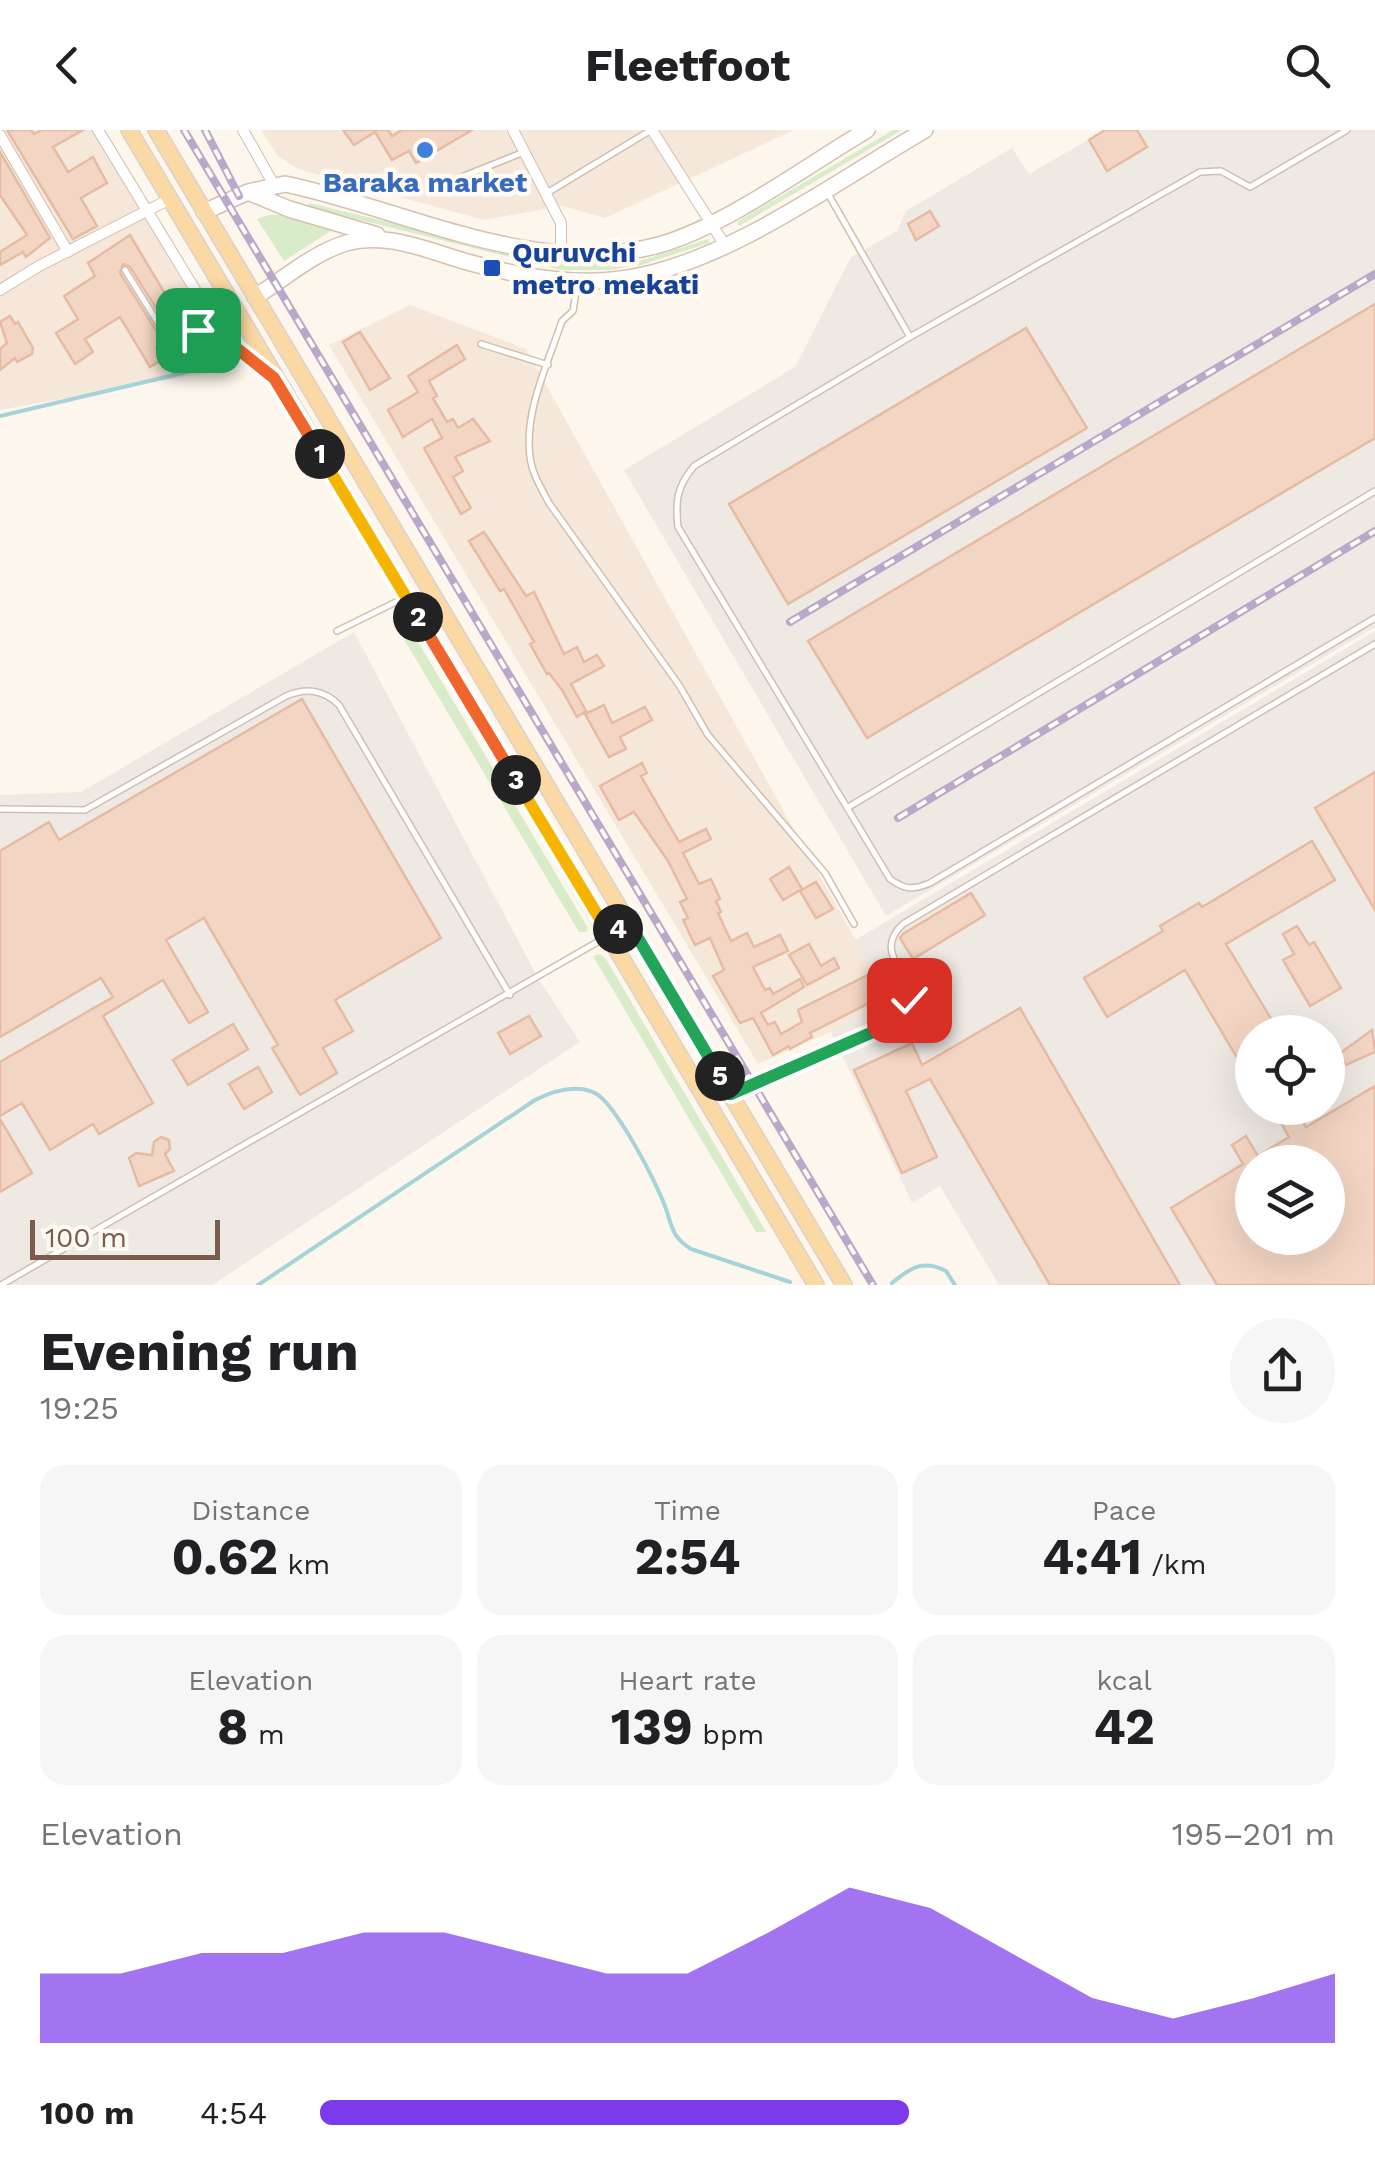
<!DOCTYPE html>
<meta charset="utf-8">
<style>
:root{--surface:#fff;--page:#f6f6f6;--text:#202124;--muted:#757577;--accent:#7c3aed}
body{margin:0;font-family:"Work Sans",sans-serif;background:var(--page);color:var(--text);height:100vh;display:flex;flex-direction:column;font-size:38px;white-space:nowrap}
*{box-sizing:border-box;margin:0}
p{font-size:32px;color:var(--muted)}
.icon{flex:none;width:55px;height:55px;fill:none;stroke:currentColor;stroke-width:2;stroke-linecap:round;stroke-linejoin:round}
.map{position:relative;height:1155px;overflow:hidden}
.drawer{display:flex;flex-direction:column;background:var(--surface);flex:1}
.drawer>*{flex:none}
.buttons{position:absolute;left:1235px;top:885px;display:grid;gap:20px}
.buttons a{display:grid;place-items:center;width:110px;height:110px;border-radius:50%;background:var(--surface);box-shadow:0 10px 40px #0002;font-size:50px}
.scale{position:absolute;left:30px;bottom:25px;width:190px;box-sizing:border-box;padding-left:10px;border:5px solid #7a5c4d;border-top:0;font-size:28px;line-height:35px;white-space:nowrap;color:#7a5c4d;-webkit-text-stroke:8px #fffaf3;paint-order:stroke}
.pin{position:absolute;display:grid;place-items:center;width:85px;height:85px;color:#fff;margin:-42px;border-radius:20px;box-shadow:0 5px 15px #0006}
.km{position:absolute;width:50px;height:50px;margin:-25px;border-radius:50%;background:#222;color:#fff;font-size:28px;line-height:50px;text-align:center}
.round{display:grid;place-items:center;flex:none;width:105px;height:105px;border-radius:52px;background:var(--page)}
.head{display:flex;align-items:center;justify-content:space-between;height:170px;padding:0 40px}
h1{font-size:55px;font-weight:700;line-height:75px}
.metrics{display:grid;grid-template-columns:repeat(3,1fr);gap:15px;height:170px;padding:10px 40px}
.metrics div{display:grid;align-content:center;border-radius:25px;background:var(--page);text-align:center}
.metrics b{font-size:50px;font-weight:700}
.metrics small{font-size:28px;font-weight:400}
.metrics p{font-size:28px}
.chart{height:280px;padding:20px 40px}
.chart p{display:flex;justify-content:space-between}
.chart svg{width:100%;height:180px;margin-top:10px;fill:var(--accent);opacity:.7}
ul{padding:0 40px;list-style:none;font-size:32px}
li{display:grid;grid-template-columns:160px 120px 1fr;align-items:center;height:75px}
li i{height:25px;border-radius:12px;background:var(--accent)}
header{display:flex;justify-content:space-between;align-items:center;height:130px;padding:0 40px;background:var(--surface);font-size:45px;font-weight:700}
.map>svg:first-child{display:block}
.residential{fill:#f5e8da}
.industrial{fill:#efe9e4;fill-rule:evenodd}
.green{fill:#d8ecc9}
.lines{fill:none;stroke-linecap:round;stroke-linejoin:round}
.stream{stroke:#a5d3da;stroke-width:4}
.building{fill:#f3d5c3;stroke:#e6bba3;stroke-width:2.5;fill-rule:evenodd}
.lane-casing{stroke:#d1beb0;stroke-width:8}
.street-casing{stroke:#d1beb0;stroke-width:12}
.secondary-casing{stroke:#d6c0b0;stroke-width:18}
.primary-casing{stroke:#dad1cd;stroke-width:18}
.lane{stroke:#fff;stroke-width:5}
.street{stroke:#fff;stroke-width:10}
.secondary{stroke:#fff;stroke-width:15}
.primary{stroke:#fbd9a5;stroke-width:15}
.rail-casing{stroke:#b9a8c9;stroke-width:8}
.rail{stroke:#fffaf3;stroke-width:4;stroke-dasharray:11;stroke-linecap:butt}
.split-1-casing{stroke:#fff;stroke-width:20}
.split-2-casing{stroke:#fff;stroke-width:20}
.split-3-casing{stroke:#fff;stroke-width:20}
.split-4-casing{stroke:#fff;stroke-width:20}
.split-5-casing{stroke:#fff;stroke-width:20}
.split-6-casing{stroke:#fff;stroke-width:20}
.split-1{stroke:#f0652b;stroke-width:12}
.split-2{stroke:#f5b400;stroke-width:12}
.split-3{stroke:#f0652b;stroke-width:12}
.split-4{stroke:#f5b400;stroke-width:12}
.split-5{stroke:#22a559;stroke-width:12}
.split-6{stroke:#22a559;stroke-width:12}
.shop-dot{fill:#3f7fe0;stroke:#fffaf3;stroke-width:4}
.transit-dot{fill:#1a4fb4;stroke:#fffaf3;stroke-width:4}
.labels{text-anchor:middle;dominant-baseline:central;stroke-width:9;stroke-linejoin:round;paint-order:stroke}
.shop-label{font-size:28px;font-weight:bold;fill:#366cbe;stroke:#fffaf3}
.transit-label{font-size:28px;font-weight:bold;fill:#164399;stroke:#fffaf3;text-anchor:start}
</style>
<header><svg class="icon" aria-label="back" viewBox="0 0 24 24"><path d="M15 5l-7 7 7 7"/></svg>Fleetfoot<svg class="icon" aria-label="search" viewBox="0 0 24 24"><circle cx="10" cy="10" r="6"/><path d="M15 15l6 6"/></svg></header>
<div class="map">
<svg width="1375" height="1155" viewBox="0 0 1375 1155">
<rect width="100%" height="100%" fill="#fdf6ec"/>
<path class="residential" d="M0,0H93L234,238L0,280Z
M261,0H794L605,88L562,76L484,90L298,39L277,25Z
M410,175L526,219L892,875L758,934L329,215Z"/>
<path class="industrial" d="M1105,0H1375V497L886,786L624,340L795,237L851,127L897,101L906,81L1012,18L1029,44Z
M1375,501V1155H999L940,1056L912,1073L831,902L892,875L855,810ZM1252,902H1328V978H1252ZM1252,1032H1328V1108H1252Z
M354,502L538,848L580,912L212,1155H0V665L81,662Z"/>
<path class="green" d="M893,0H902L739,96L737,92Z
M309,73L563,134L640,131L708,109L709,113L641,135L609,140H562L308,77Z
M268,85H285L332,100L284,131L257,89Z
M408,495L588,798L586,802H579L399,501Z
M600,824L606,829L766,1102H756L593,826Z"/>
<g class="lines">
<path class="stream" d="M0,286L217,235
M892,1153C910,1138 923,1129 946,1141L955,1155
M258,1155L535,970C553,961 576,954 595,963C616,974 660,1058 667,1082C673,1101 674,1108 691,1119L790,1152"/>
</g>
<path class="building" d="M7,0H31L34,4L42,0H83L53,17L68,42L93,27L107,53L81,68L97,96L73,109Z
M343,0H388L392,6L402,0H472L416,33L409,21L392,30L375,2L354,15Z
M1105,0H1137L1147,17L1107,41L1089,10Z
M0,22L50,108L26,127L23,122L0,135V122L27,105L0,65Z
M930,81L939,96L916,110L908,94Z
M130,105L186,199L173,205L130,137L123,134L120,143L164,213L156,218L163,229L150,237L120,187L85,209L93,222L75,234L56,203L78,189L64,166L95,146L88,133Z
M1375,174V308L867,608L808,511Z
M10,186L15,194L18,192L33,218L32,224L17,232L15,228L0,240V219L7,213L0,192Z
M1026,198L1087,298L788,474L729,374Z
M360,202L390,248L370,260L343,212Z
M457,215L465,229L429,251L437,266L433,268L447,292L453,289L458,298L473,289L490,311L455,327L463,341L453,347L471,378L461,384L424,318L442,308L432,289L403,307L388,280L418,262L408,246Z
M484,402L526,466L534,462L564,524L577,517L584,532L597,525L604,536L571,554L586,581L577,587L562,560L549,543L547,544L530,514L534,512L504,459L500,461L469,411Z
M302,569L441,808L335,870L353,901L323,918L337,943L300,965L272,918L278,915L204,788L166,810L208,882L189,893L163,850L103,886L153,973L99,1004L93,994L50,1020L22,973L0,986V932L113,867L101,848L0,907V721L49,692L59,710Z
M604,575L612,593L645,577L652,590L620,607L626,619L609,627L585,584Z
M642,633L647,643L641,646L679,712L706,699L711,709L683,723L699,754L711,749L720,769L716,771L721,782L718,783L731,811L747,803L754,817L780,805L788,821L753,837L765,860L770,858L773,864L800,849L804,857L761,883L768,895L775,892L781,904L802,892L798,880L868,845L879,868L810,903L812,907L790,919L789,916L773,925L753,888L740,893L713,846L724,840L710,808L695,815L683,790L688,788L680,772L687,769L668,731L634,682L619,690L600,656Z
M1375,642V780L1315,678Z
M1312,711L1335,750L1226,814L1279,902H1252V953L1185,840L1107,887L1084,848L1163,801L1160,796L1199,773L1202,777Z
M789,737L802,759L783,770L770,749Z
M816,752L833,779L816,788L800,761Z
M971,763L985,785L913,829L900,808L903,804Z
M1297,796L1309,815L1314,812L1341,858L1310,876L1283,830L1294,824L1283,804Z
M809,814L821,836L834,828L839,838L807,855L789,825Z
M1020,878L1180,1155H1050L930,949L906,961L937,1027L902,1043L854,940L912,913L922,935Z
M529,886L541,906L510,924L498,903Z
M233,894L248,919L188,955L173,930Z
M1372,900L1375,922L1346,935L1339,924Z
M258,937L272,962L244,979L229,954Z
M1375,956V1155H1217L1171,1078L1243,1034L1232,1015L1246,1006L1258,1026L1289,1007L1280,991L1287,987L1282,978H1295L1306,997ZM1252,1032H1328V1108H1252Z
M0,989L32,1043L0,1062Z
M161,1007L169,1010L170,1019L165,1024L174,1041L139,1056L129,1028L136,1023L152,1025L154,1012Z"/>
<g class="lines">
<defs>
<path id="lane" d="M1347,0L1250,57L1221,41L1200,42L910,207L694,336C677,357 675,370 678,397L890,749C905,760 913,760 930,753L1375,488
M429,60L524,22
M827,62L910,207
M547,63L651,0
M125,140L170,212L179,211L211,192
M577,155L573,181L562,191C547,236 520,290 532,337C535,349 543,361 549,373L679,555L708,605L825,743L854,794
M481,214L548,235
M337,501L406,467
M847,678L1375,361
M0,679L85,680L286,566C306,558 323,559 339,575L510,865
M734,962L901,887L909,863C903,837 876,819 903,794L1375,514
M1,1155C209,1034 418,915 627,795"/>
<path id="street" d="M98,0L225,209L271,246
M243,0L274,55
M513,0L561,93V122
M652,0L726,117
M0,5L68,122
M0,160L39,136L170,69"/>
<path id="secondary" d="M248,62L289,79L377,105
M204,82L248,62L285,54C405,79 535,149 659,115C726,96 806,36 867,0
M255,167C284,149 313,123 346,113C389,101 430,122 471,133C520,146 571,156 621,149C723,136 835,52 925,0"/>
<path id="primary" d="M129,0L816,1155
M156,0L844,1155"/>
</defs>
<use href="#lane" class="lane-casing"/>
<use href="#street" class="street-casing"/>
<use href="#secondary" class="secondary-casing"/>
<use href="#primary" class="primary-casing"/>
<use href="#lane" class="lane"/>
<use href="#street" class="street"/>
<use href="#secondary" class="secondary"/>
<use href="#primary" class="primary"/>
<defs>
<path id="rail" d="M184,0L873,1155
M205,0L239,66
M790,492L1375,144
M898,688L1375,401"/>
</defs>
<use href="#rail" class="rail-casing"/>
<use href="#rail" class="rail"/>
</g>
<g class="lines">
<defs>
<path id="split-1" d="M198,200L214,191L225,209L274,248L320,324"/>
<path id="split-2" d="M320,324L418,487"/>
<path id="split-3" d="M418,487L516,650"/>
<path id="split-4" d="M516,650L609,804L618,799"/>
<path id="split-5" d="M618,799L629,793L720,946"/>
<path id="split-6" d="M720,946L731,964L889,895L905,882L909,870"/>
</defs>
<use href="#split-1" class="split-1-casing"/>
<use href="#split-2" class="split-2-casing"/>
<use href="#split-3" class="split-3-casing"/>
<use href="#split-4" class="split-4-casing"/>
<use href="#split-5" class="split-5-casing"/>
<use href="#split-6" class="split-6-casing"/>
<use href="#split-1" class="split-1"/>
<use href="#split-2" class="split-2"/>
<use href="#split-3" class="split-3"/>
<use href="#split-4" class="split-4"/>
<use href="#split-5" class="split-5"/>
<use href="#split-6" class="split-6"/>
</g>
<circle class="shop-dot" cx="425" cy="20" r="10"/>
<rect class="transit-dot" x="482" y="128" width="20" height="20" rx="5"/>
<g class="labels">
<g class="shop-label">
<text x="425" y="52">Baraka market</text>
</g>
<g class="transit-label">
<text x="512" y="122">Quruvchi<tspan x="512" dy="32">metro mekati</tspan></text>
</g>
</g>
</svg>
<div class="buttons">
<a><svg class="icon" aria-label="locate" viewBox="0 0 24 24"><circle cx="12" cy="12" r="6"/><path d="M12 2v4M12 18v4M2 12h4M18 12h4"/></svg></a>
<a><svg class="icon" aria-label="layers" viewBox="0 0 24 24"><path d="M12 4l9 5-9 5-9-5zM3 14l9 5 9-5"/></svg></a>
</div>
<div class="scale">100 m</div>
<div class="pin" style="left:198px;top:200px;background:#1e9e55"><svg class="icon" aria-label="arrive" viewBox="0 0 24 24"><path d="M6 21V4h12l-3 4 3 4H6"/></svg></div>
<div class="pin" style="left:909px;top:870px;background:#d93025"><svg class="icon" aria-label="check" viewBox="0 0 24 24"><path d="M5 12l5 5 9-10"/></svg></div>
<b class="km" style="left:320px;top:324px">1</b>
<b class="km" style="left:418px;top:487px">2</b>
<b class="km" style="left:516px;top:650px">3</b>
<b class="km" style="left:618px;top:799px">4</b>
<b class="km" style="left:720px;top:946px">5</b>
</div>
<section class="drawer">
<div class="head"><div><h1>Evening run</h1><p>19:25</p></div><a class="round"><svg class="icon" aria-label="share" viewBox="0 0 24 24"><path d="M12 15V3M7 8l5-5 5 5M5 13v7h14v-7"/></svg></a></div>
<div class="metrics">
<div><p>Distance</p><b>0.62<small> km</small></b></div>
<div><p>Time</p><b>2:54</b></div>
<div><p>Pace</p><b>4:41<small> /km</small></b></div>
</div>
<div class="metrics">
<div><p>Elevation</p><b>8<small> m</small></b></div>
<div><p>Heart rate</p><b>139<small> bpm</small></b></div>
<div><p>kcal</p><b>42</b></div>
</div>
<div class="chart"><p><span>Elevation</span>195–201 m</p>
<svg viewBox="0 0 160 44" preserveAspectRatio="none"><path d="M0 44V27L10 27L20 22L30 22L40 17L50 17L60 22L70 27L80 27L90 17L100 6L110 11L120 22L130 33L140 38L150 33L160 27V44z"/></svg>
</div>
<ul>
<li><b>100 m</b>4:54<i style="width:58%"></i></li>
</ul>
</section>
